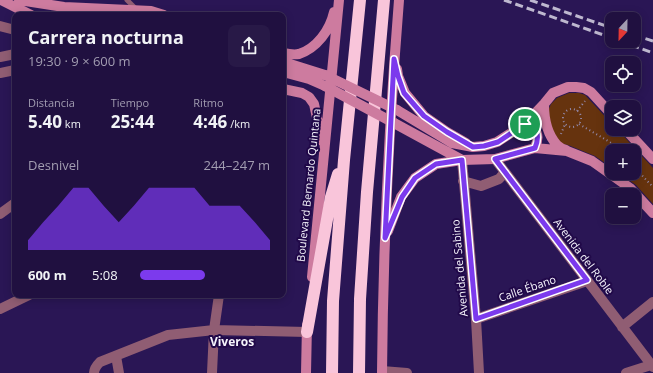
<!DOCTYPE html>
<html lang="es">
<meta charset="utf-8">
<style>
:root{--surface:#201040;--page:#281947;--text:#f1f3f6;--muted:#a29db1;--line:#3d3059;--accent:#7c3aed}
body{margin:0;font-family:"Open Sans",sans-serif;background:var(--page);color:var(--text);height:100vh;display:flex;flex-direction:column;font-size:15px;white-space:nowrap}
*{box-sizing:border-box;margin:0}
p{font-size:13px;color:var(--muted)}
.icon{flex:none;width:22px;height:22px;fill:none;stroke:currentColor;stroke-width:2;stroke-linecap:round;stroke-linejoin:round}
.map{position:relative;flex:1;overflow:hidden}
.sheet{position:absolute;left:12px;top:12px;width:274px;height:286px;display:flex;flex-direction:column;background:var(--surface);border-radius:8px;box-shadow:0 2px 10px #0003,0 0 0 1px var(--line)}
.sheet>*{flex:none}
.needle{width:26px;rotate:202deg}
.fabs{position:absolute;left:605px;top:12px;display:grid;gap:8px}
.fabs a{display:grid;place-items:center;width:36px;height:36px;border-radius:8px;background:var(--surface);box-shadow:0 2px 10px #0003,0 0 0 1px var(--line);font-size:20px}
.pin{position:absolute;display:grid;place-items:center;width:34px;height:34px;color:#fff;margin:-17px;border:2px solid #fff;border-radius:50%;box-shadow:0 1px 4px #0007}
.round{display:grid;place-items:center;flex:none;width:42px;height:42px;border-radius:8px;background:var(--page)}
.head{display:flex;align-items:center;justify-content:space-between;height:68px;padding:0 16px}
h1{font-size:18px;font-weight:700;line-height:30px}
.stats{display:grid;grid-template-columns:repeat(3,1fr);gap:6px;height:68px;padding:4px 16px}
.stats div{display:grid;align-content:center}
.stats b{font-size:17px;font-weight:700}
.stats small{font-size:11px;font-weight:400}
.stats p{font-size:11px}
.chart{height:112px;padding:8px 16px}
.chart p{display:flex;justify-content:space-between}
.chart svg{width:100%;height:72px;margin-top:4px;fill:var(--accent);opacity:.7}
ul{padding:0 16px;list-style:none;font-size:13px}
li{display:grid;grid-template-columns:64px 48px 1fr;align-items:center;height:30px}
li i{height:10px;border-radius:5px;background:var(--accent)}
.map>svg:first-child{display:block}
.green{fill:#66330e}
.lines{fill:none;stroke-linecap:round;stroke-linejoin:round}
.path{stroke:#948aac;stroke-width:2;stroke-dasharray:1 3;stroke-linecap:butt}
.lane{stroke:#905d73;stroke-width:5}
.street{stroke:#905d73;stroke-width:10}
.secondary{stroke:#cd7b9f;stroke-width:10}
.highway{stroke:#f9c5da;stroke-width:12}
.rail{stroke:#beb8cf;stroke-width:3;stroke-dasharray:8 4;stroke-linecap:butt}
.secondary-bridge{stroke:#cd7b9f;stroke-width:10}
.route-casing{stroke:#fff;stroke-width:8}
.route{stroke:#7c3aed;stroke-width:5}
.labels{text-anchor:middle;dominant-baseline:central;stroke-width:4;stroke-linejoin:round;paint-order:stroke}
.street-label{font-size:11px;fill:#f5f4fc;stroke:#210949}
.neighbourhood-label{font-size:12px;font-weight:bold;fill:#f5f4fc;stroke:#210949}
</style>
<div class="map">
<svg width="653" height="373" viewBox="0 0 653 373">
<rect width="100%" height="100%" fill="#2a1655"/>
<path class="green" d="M569,93H579L585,95L612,124V129H617L653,168V204L636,185L619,173H634V151H612V168L595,156L568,145L559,143L546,119L547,113L551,104L557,98Z"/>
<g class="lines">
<path class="path" d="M563 118a9 9 0 1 1 18 0a9 9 0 1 1-18 0Z
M577,111L585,101
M579,124L613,144L619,151
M561,134L565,124
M634,167L653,187"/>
<path class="lane" d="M127,0L136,9"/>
<path class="street" d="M0,26L15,30
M0,57L15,54
M0,73L15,70
M495,159L653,367
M462,160L476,319L479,373
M463,181L481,186L499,179L505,172
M0,214L15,203
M0,309L29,295
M476,319L587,281
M622,327L653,302
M116,356L119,373
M382,371L407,373
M94,373C94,369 97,365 100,362L168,335L214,330L307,332
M212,373L214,330L219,295
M626,373L651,365"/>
<path class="secondary" d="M1,0L31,15
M19,0L64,7L151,11L164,15
M283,53C288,54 294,55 299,54C317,48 330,30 334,12
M283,63L290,64L325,75
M397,69L398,76L405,93L424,116L447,132L466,143
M283,72L309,79L325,86
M283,89L302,93L309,97L314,104L322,141
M544,104C544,119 547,134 557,145C559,147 563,149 566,150
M397,110L452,143L473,147L484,146L497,142L525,124L544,104L553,93L568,87H576L584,88L591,92L612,115
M394,123L462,160
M525,124C538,129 540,135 535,148
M625,129L653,159
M388,231L401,197L415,178L436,164L462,160L495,159L535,148L567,151L592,161L630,188L653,213
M312,277L339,0
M306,373L307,325
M382,373C383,249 389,124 399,0"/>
<path class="highway" d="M307,332L331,197L338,174
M332,373L333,301L344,160L360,0
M359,373L360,299L367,192L384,0"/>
<path class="rail" d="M504,0L612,38
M530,0L612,28
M634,35L653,41
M620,41L653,53"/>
<path class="secondary-bridge" d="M325,75L397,110
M325,86L394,123"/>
</g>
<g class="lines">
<defs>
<path id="route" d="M394,59L398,76L404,93L424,116L447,132L473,147L484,146L498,142L525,124C538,129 540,135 535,148L495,159L587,280L476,319L462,160L436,164L415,178L402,197L385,238Z"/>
</defs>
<use href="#route" class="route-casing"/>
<use href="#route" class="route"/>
</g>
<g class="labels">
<g class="street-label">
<text transform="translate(308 185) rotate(-84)">Boulevard Bernardo Quintana</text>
<text transform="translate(584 256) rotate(53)">Avenida del Roble</text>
<text transform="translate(459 268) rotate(-95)">Avenida del Sabino</text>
<text transform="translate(527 288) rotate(-19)">Calle Ébano</text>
</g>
<g class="neighbourhood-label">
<text x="232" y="341">Viveros</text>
</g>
</g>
</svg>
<div class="fabs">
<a><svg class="needle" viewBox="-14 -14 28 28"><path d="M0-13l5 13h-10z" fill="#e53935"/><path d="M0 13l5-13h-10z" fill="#a29db1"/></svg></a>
<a><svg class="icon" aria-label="locate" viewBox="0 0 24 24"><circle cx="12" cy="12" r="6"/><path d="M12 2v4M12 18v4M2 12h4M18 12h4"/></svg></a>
<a><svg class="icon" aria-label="layers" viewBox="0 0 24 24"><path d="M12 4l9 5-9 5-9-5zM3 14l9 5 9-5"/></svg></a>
<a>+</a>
<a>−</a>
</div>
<div class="pin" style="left:525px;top:124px;background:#1e9e55"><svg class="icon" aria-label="arrive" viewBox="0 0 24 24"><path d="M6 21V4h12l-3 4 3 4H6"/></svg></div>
<section class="sheet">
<div class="head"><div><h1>Carrera nocturna</h1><p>19:30 · 9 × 600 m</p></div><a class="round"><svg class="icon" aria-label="share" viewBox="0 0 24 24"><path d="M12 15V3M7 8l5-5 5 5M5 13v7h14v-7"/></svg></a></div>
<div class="stats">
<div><p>Distancia</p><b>5.40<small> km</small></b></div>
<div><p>Tiempo</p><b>25:44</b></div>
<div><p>Ritmo</p><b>4:46<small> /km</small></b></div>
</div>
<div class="chart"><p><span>Desnivel</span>244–247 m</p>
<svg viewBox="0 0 160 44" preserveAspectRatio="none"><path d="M0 44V38L10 27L20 17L30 6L40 6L50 17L60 27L70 17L80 6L90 6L100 6L110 6L120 17L130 17L140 17L150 27L160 38V44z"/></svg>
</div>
<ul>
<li><b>600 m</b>5:08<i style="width:50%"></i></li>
</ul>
</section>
</div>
